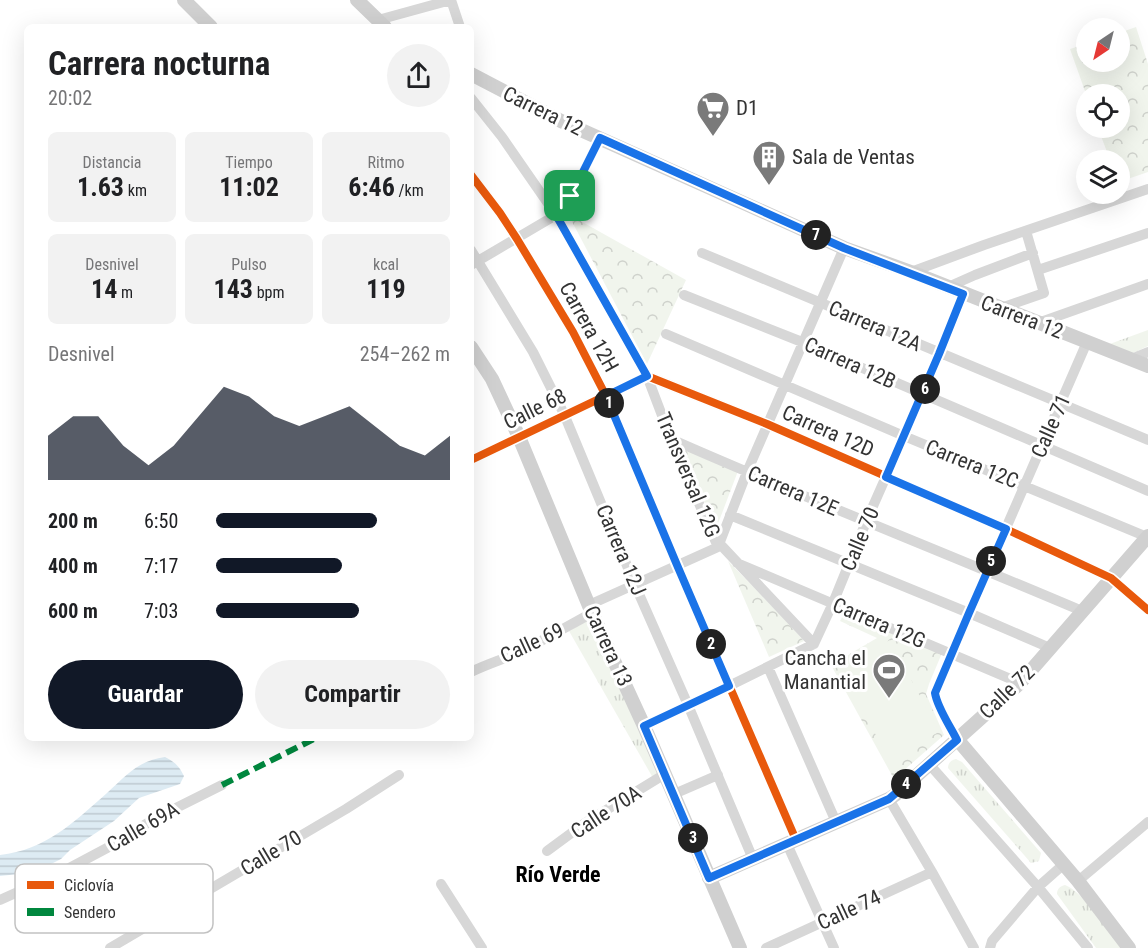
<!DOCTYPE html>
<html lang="es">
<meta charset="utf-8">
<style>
:root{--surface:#fff;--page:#f2f2f2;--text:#202124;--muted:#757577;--accent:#111827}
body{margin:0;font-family:"Roboto Condensed",sans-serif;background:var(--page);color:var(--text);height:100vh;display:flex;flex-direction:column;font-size:22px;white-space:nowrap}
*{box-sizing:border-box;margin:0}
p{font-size:20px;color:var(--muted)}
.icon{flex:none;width:33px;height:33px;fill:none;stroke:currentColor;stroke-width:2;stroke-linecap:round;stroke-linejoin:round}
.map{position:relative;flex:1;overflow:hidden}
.details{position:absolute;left:24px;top:24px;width:450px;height:717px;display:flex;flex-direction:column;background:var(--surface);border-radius:9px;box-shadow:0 6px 24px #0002}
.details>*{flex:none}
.needle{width:39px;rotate:215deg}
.fabs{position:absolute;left:1076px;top:18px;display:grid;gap:12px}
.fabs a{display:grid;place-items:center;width:54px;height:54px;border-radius:50%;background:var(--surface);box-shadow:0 6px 24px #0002;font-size:30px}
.pin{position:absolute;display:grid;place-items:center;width:51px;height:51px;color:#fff;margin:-26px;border-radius:12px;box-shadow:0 3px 9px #0006}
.km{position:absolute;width:30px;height:30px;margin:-15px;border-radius:50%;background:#222;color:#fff;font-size:16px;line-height:30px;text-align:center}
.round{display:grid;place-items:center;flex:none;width:63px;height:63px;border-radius:32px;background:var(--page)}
.summary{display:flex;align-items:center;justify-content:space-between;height:102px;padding:0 24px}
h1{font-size:33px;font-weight:700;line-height:45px}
.metrics{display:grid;grid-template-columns:repeat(3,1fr);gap:9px;height:102px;padding:6px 24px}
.metrics div{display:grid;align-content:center;border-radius:9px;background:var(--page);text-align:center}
.metrics b{font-size:26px;font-weight:700}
.metrics small{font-size:16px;font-weight:400}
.metrics p{font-size:16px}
.chart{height:168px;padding:12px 24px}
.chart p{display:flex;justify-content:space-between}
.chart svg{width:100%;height:108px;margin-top:6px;fill:var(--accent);opacity:.7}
.action{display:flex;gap:12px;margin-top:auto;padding:12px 24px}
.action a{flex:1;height:69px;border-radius:36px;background:var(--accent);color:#fff;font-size:24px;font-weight:700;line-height:69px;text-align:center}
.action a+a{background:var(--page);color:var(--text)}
ul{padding:0 24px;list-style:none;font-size:20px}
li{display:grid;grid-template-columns:96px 72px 1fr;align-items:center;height:45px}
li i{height:15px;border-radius:8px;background:var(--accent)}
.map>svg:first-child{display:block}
.grass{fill:url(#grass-tufts)}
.forest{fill:url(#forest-crowns)}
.pitch{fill:#f1f5ed}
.water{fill:url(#water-rules)}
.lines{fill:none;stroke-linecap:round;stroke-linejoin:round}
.street{stroke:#d7d7d7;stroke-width:10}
.secondary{stroke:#d0d0d0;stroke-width:14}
.quiet{stroke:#00873e;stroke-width:6;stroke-dasharray:12 6;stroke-linecap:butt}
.cycleway-casing{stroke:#fff;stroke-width:11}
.cycleway{stroke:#e8590c;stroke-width:8}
.route-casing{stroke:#fff;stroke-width:12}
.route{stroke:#1a73e8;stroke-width:8}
.labels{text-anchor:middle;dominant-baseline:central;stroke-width:6;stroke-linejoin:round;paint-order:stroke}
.poi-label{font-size:21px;fill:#333;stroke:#fff;text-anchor:start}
.street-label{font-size:21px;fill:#333;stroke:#fff}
.neighbourhood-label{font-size:22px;font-weight:bold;fill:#000;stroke:#fff}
.key{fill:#fff;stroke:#c2c2c2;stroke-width:1.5}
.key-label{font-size:16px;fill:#333}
</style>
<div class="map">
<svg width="1148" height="948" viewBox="0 0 1148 948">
<defs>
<pattern id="grass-tufts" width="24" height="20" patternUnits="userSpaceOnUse" patternTransform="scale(1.5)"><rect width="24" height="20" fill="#f1f5ed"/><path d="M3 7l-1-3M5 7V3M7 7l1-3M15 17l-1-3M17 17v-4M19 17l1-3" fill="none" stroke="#cfd2cc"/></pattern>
<pattern id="forest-crowns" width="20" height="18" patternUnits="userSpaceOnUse" patternTransform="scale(1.5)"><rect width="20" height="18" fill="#f1f5ed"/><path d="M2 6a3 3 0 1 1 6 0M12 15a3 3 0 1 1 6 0" fill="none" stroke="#cfd2cc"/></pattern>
<pattern id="water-rules" width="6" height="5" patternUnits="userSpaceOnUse" patternTransform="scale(1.5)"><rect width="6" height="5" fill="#ddebf3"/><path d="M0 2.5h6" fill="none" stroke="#becad1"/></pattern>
</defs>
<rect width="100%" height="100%" fill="#fff"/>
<path class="grass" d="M1148,330V346L1131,354L1107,345Z
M591,619L660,773L653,778L569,631Z
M956,759L962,762L1041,853L1039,861L1031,863L948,768C948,763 951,760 956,759Z
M1065,885C1084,892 1108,931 1121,948H1096L1057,894C1057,889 1060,886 1065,885Z"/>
<path class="forest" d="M1136,27L1148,64V172L1119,182V160H1110L1098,128H1119V94H1086L1070,49L1086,44V62H1119V33Z
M568,214L686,280L647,364Z
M680,445L738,471L716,529Z
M728,561L777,611L804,641L769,657Z
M845,612L942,653L929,684L926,694L944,735L894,779L831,665L877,638L840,621Z"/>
<path class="pitch" d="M1129,44L1137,68L1098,81L1092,62H1119V48Z
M890,640L939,732L888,758L840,667Z"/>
<path class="water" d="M165,757C175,762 179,766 184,776L180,784L139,798L114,821L70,850L61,859L49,865L19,874L0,876V855C46,850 74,822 107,793C127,775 137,761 165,757Z"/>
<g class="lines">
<path class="street" d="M378,20L451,0L460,27
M471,98L502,137L556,215L647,376L671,439L718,547
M471,175L500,213L517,239L573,332L606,396L677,565L796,840
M471,250L533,352L564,414L635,585L688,705L753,859
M702,253L1148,440
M471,265L556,215L573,192L600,138
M1038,270L1148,233
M911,272L984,245L1148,189
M948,287L975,275L1033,253
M684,295L802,342L1148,491
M1001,308L1044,293L1026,231
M1038,323L1148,284
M666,334L904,436L1147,537
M1131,359L1148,352
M671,439C807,499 946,553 1082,611
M471,460L647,376L767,424L1006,529L1111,578L1148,610
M730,515L969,613L1050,648
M719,543L814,644
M737,563L1020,683
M589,605L718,547L747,472L844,248
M768,667L836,822
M471,672C487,664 504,659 520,652C544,640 568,626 592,613
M644,726L729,686L814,644L833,603L866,522L922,395L963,294
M957,739C950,726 937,707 935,693L969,613L1087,342
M929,764L1038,887L1088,948
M674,794L718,775
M889,799L932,872L974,948
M787,844L834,948
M547,851L585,823L665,774
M1078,881L1148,822
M441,884L482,948
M0,900L60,873L107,848L154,819L222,785
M110,948L346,809L399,775
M766,948L932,872
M990,948L992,941L1038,887L1064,864"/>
<path class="secondary" d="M184,0L211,27
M357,0L385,27
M471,74L561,121L844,248L911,272L1148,366
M471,347L492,379L519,437L592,613L644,726L740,948
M957,739L1078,881L1129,948
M709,878L889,799L895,795L1020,683L1148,536"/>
<path class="quiet" d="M222,785L316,738"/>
<defs>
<path id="cycleway" d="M471,175L500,213L517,239L573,332L606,396L677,565L796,840
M471,460L647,376L767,424L1006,529L1111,578L1148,610"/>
</defs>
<use href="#cycleway" class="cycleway-casing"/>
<use href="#cycleway" class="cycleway"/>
</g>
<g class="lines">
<defs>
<path id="route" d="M600,138L844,248L963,294L939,354L886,477L1006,529L969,613L935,693C937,707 950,726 957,740L889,799L709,878L644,726L729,686L677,565L606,396L647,376L556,215L573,192Z"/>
</defs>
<use href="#route" class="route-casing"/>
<use href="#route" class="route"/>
</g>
<defs>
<symbol id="supermarket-pin" viewBox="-11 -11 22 30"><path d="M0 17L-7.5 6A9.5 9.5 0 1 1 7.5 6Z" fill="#7a7a7a" stroke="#fff"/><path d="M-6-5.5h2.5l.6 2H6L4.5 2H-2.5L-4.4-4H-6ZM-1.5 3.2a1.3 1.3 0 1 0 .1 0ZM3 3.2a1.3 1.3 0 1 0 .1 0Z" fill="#fff"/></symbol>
<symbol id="building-pin" viewBox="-11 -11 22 30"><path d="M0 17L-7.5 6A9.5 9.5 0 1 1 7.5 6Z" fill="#7a7a7a" stroke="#fff"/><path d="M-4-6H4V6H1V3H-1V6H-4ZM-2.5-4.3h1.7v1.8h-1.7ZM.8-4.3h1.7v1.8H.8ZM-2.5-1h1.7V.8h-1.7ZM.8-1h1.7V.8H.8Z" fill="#fff"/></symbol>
<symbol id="stadium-pin" viewBox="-11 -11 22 30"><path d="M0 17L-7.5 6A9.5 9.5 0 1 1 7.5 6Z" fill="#7a7a7a" stroke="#fff"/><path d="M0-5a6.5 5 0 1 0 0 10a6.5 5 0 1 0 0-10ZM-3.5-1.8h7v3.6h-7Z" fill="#fff"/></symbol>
</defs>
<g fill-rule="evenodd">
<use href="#supermarket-pin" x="694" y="89" width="38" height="52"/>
<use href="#building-pin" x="750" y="138" width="38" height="52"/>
<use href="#stadium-pin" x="870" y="651" width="38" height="52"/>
</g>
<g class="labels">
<g class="poi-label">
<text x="736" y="108">D1</text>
<text x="792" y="157">Sala de Ventas</text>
<text x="866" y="658" text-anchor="end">Cancha el<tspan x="866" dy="24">Manantial</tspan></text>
</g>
<g class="street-label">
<text transform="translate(543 111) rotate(26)">Carrera 12</text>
<text transform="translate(1022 317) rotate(21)">Carrera 12</text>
<text transform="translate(875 326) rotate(23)">Carrera 12A</text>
<text transform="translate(589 327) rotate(61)">Carrera 12H</text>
<text transform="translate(850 363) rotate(24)">Carrera 12B</text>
<text transform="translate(535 409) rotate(-26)">Calle 68</text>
<text transform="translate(1051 426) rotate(-66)">Calle 71</text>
<text transform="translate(828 431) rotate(24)">Carrera 12D</text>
<text transform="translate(972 464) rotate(22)">Carrera 12C</text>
<text transform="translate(688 475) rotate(67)">Transversal 12G</text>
<text transform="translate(793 491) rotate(23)">Carrera 12E</text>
<text transform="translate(860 539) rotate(-67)">Calle 70</text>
<text transform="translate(621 550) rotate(67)">Carrera 12J</text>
<text transform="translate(879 623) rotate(23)">Carrera 12G</text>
<text transform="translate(532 643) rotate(-25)">Calle 69</text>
<text transform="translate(608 646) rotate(65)">Carrera 13</text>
<text transform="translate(1007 692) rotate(-44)">Calle 72</text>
<text transform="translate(606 812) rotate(-33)">Calle 70A</text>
<text transform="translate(143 827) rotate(-30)">Calle 69A</text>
<text transform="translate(271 853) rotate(-31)">Calle 70</text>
<text transform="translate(849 910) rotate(-25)">Calle 74</text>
</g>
<g class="neighbourhood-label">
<text x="558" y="874">Río Verde</text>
</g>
</g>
<rect x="15" y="864" width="198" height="69" rx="9" class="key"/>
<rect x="27" y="881" width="27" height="8" fill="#e8590c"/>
<rect x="27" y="908" width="27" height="8" fill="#00873e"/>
<g class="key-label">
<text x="64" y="891">Ciclovía</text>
<text x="64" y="918">Sendero</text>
</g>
</svg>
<div class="fabs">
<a><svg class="needle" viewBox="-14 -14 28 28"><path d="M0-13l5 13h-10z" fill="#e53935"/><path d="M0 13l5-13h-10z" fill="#757577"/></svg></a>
<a><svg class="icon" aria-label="locate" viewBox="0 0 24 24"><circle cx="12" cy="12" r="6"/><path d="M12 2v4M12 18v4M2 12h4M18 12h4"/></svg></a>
<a><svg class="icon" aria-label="layers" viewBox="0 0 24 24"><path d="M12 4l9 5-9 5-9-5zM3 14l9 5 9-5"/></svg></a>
</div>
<div class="pin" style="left:570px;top:196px;background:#1e9e55"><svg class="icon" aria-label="arrive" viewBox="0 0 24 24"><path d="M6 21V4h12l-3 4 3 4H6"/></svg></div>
<b class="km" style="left:609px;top:403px">1</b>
<b class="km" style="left:711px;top:644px">2</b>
<b class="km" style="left:693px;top:838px">3</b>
<b class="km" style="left:906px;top:784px">4</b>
<b class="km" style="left:991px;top:561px">5</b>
<b class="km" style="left:925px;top:389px">6</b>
<b class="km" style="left:816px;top:235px">7</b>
<section class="details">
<div class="summary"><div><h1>Carrera nocturna</h1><p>20:02</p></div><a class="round"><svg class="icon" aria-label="share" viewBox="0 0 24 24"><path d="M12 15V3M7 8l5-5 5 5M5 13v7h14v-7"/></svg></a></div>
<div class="metrics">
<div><p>Distancia</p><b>1.63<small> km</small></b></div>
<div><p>Tiempo</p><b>11:02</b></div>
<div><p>Ritmo</p><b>6:46<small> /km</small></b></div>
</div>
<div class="metrics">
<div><p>Desnivel</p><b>14<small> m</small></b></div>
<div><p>Pulso</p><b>143<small> bpm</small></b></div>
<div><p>kcal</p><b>119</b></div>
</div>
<div class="chart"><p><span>Desnivel</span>254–262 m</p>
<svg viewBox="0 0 160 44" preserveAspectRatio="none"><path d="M0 44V26L10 18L20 18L30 30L40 38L50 30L60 18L70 6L80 10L90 18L100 22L110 18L120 14L130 22L140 30L150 34L160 26V44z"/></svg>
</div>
<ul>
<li><b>200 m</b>6:50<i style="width:69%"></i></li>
<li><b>400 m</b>7:17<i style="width:54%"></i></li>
<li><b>600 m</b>7:03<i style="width:61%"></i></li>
</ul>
<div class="action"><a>Guardar</a><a>Compartir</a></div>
</section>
</div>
